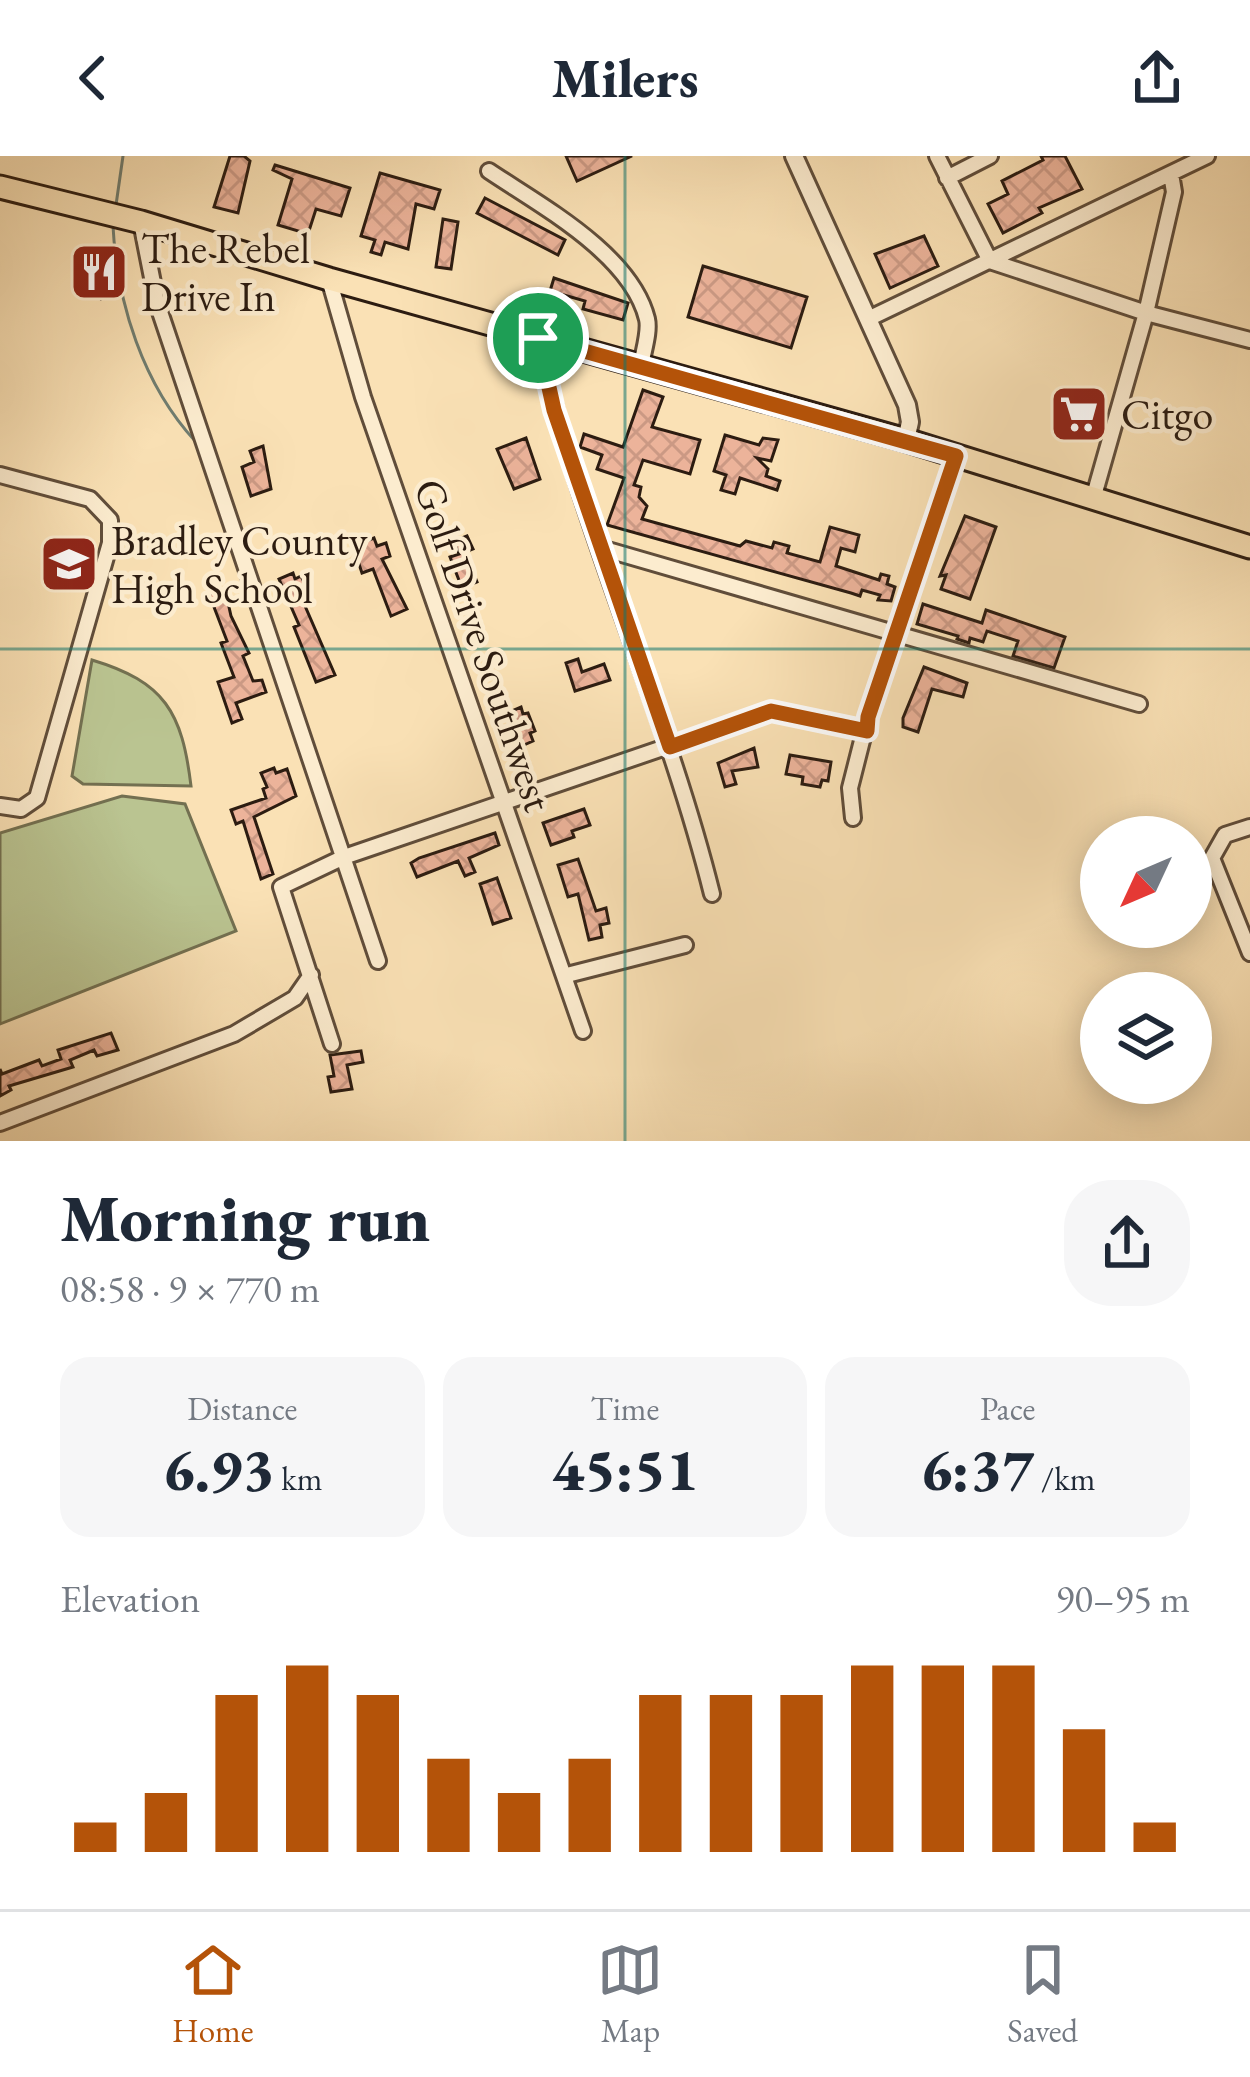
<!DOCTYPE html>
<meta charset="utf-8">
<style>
:root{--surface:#fff;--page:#f6f6f7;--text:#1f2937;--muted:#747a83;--line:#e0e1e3;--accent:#b45309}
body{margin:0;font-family:"EB Garamond",serif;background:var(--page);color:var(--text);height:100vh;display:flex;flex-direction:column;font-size:45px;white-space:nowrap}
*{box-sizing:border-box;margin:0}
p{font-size:39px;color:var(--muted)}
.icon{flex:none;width:66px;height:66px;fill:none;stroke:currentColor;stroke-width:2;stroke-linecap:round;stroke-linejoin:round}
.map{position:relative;height:985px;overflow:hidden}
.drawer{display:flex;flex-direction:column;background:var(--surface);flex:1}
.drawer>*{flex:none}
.needle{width:78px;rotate:226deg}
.fabs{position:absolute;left:1080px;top:660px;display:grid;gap:24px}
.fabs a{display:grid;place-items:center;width:132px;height:132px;border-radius:50%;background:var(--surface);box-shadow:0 6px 30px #0003;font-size:60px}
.pin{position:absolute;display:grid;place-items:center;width:102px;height:102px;color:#fff;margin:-51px;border:6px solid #fff;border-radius:50%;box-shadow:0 3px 12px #0007}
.round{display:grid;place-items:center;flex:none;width:126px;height:126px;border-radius:48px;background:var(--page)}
.head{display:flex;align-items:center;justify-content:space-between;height:204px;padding:0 60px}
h1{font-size:66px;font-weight:800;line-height:90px}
.metrics{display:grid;grid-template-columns:repeat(3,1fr);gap:18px;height:204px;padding:12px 60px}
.metrics div{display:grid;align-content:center;border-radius:30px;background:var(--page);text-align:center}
.metrics b{font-size:60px;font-weight:800}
.metrics small{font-size:33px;font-weight:400}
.metrics p{font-size:33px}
.chart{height:336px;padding:24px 60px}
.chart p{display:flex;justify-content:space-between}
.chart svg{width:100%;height:216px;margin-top:12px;stroke:var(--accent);stroke-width:6}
header{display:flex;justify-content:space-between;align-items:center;height:156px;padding:0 60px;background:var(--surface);font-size:54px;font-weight:800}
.dock{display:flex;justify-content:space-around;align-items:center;height:168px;border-top:3px solid var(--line);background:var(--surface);font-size:33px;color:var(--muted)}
.dock a{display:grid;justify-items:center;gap:6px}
.dock .active{color:var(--accent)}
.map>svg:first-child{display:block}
.pitch{fill:#bac491;stroke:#737051;stroke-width:3}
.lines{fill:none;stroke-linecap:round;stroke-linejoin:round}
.stream{stroke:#707d70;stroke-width:3}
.building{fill:url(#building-cross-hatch);stroke:#2c1c11;stroke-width:3}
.minor-casing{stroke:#604d3a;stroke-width:20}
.tertiary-casing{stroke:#604d3a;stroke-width:22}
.primary-casing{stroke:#2c1c11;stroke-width:27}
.minor{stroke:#fceccf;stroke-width:14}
.tertiary{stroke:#fceccf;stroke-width:16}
.primary{stroke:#fae1b5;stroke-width:21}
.route-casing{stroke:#fff;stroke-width:24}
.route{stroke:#b45309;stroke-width:15}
.grid{fill:none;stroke:#0f766e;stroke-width:3;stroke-opacity:0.55}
.labels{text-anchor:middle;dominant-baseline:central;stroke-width:9;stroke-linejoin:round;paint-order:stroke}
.poi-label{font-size:42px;fill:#2c1c11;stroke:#fceccf;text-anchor:start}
.street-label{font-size:42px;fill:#2c1c11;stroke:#fceccf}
</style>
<header><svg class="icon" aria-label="back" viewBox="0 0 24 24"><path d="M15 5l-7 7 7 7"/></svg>Milers<svg class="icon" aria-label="share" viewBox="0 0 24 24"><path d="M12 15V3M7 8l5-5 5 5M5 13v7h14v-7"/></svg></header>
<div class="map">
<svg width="1250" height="985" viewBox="0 0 1250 985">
<defs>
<pattern id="building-cross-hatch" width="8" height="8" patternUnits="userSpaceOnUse" patternTransform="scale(3)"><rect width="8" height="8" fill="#ecb39a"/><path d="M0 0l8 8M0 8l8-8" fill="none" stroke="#cb9984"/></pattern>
</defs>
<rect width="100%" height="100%" fill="#fae1b5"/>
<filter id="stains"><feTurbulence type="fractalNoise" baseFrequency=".00167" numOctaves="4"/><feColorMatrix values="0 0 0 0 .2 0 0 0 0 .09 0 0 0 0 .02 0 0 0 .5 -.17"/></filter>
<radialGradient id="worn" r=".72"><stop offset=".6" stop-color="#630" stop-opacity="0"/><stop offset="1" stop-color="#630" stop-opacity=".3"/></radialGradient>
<path class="pitch" d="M92,504C165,526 182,556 191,630L83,628L72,620Z
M122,640L185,648L236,775L0,868V677Z"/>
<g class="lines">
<path class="stream" d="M116,49L123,0
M113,70C117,147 143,229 196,286"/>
</g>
<path class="building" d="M230,0H244L250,5L238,57L214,51Z
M566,0H632L577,25Z
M1041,0H1065L1082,33L1039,52L1042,57L1003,77L988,48L1008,38L1002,25L1043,4Z
M275,9L350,32L341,60L316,53L308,78L278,69L292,23L273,14Z
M380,17L440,34L434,53L416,48L408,93L385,86L381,99L371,96L375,84L361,80Z
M485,42L565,84L558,99L477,57Z
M443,63L458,66L451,113L436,111Z
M924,80L938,110L890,132L875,98Z
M105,100L116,138L101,143L99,138L92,141L84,108Z
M703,110L807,141L791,192L688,161Z
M554,122L628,147L623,164L583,153L585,145L550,135Z
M643,234L663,241L652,271L700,284L690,318L643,304L634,329L641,331L639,341L647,350L642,363L740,390L746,385L772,392L774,386L789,390L787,397L820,406L830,371L859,379L855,396L841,392L836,410L879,424L881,418L889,420L887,428L895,431L891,445L878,444L880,439L862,434L860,440L851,437L607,369L624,322L597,313L602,299L580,291L584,278L623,291Z
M725,279L759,289L763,282L778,284L771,305L757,302L768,313L766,320L780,325L777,334L740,322L735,338L721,334L726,319L714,315Z
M526,282L540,323L514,333L497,293Z
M263,290L271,333L251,340L242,311L254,306L250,295Z
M965,360L996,371L970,443L941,433L946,419L940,420Z
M467,380L473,393L465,396L477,426L462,432L450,401L459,398L454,385Z
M374,382L377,390L386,387L390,400L382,403L407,453L391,460L373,413L362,417L353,390Z
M293,417L295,423L301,420L305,429L299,431L302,443L335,519L316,526L294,471L299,469L279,423Z
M225,433L231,460L249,497L243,500L253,525L262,524L266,536L236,547L242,563L232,567L218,526L234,521L221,487L227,485L209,438Z
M923,448L982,467L986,454L1065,481L1054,512L1013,500L1018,485L987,475L983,486L970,482L969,487L957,483L958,480L917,468Z
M578,503L582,516L604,508L610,524L575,535L566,507Z
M924,511L967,527L963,541L932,533L918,576L903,571V562Z
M521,551L523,558L528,557L535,575L530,577L533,585L517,592L507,557Z
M754,592L758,611L732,615L736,628L725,631L718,607Z
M790,599L831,606L828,625L822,624L820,631L802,628L803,621L786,618Z
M274,612L276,617L287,613L296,640L254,661L273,718L261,723L243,665L236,668L231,654L266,642L263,633L267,631L261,617Z
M584,653L590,669L572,675L574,681L551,689L543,667Z
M495,677L499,689L469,702L475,716L465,720L458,705L417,721L411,707L419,702Z
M578,703L596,755L606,752L609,767L600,769L602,781L589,784L578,738L568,741L558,709Z
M497,722L511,762L493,768L480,728Z
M111,877L118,894L97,900L94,894L70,904L73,911L9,930L11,934L0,940V913L2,918L39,904L42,910L61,903L58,894Z
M361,895L363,906L347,909L352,933L331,936L328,921L334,920L330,899Z"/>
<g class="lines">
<defs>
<path id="minor" d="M937,0L990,105L1146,157L1250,184
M489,15C541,50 631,98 647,163C650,176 643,196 641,210
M947,22L990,0
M141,66L157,147L378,805
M329,123L363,241L583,875
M870,162L1207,0
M538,182C579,372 665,549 712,738
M0,319L90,343L110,364V387L37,642L21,653L0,650
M1093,343L1146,157L1174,36L1171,18
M601,392L1139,548
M853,662L850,632L868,561L956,300
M1250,671L1225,679L1212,702L1250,797
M567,819L685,789
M332,888L281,731L344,701L771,555L867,575
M0,967L234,878L295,842L311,819"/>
<path id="tertiary" d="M794,0L907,249L910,266L906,284"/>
<path id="primary" d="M0,31L141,66L329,123L906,284L1250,391"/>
</defs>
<use href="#minor" class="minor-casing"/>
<use href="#tertiary" class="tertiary-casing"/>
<use href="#primary" class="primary-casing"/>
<use href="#minor" class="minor"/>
<use href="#tertiary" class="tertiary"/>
<use href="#primary" class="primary"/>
</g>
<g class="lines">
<defs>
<path id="route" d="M538,182L956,300L868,561L867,575L771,555L670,591L554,254Z"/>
</defs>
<use href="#route" class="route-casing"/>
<use href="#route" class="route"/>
</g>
<path class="grid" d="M625,0V985M0,493H1250"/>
<defs>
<symbol id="restaurant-square" viewBox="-11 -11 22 22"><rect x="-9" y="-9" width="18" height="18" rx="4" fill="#8f2418" stroke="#fceccf"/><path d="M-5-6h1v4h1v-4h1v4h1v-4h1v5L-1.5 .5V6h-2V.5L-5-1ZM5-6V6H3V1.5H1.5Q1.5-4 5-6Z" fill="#fff"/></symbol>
<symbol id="supermarket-square" viewBox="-11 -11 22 22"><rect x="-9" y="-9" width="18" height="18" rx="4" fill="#8f2418" stroke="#fceccf"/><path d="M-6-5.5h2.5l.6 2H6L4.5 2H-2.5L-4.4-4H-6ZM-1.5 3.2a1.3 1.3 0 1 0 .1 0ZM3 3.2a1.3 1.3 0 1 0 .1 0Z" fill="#fff"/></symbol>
<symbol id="school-square" viewBox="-11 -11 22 22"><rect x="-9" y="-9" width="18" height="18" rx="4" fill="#8f2418" stroke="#fceccf"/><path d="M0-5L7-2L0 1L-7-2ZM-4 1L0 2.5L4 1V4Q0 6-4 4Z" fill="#fff"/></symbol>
</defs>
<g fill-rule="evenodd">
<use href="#restaurant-square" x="66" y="83" width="66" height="66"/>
<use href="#supermarket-square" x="1046" y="225" width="66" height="66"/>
<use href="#school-square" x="36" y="375" width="66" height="66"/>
</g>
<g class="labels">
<g class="poi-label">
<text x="141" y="92">The Rebel<tspan x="141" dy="48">Drive In</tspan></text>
<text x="1121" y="258">Citgo</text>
<text x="111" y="384">Bradley County<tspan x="111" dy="48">High School</tspan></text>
</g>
<g class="street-label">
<text transform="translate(484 489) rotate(71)">Golf Drive Southwest</text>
</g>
</g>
<rect width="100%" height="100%" filter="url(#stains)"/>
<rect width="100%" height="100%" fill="url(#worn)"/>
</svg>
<div class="fabs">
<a><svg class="needle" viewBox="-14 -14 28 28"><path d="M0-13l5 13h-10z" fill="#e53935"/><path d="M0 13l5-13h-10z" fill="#747a83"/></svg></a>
<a><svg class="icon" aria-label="layers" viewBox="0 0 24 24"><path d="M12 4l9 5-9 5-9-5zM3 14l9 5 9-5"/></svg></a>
</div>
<div class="pin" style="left:538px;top:182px;background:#1e9e55"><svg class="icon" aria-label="arrive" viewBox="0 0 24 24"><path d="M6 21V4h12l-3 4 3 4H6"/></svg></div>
</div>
<section class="drawer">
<div class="head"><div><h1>Morning run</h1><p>08:58 · 9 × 770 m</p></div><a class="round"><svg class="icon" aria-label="share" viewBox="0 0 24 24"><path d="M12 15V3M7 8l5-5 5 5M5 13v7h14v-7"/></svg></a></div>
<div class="metrics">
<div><p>Distance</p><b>6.93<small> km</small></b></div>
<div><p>Time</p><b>45:51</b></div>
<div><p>Pace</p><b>6:37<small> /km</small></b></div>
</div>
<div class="chart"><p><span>Elevation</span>90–95 m</p>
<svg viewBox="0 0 160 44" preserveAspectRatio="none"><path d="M5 44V38M15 44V32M25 44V12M35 44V6M45 44V12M55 44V25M65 44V32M75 44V25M85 44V12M95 44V12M105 44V12M115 44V6M125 44V6M135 44V6M145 44V19M155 44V38"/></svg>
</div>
</section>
<nav class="dock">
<a class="active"><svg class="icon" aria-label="home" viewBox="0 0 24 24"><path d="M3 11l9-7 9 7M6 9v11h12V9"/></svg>Home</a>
<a><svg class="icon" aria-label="map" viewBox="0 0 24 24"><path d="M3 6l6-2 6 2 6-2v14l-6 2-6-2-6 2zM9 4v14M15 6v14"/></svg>Map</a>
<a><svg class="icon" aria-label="saved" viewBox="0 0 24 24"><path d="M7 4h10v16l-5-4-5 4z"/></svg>Saved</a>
</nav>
